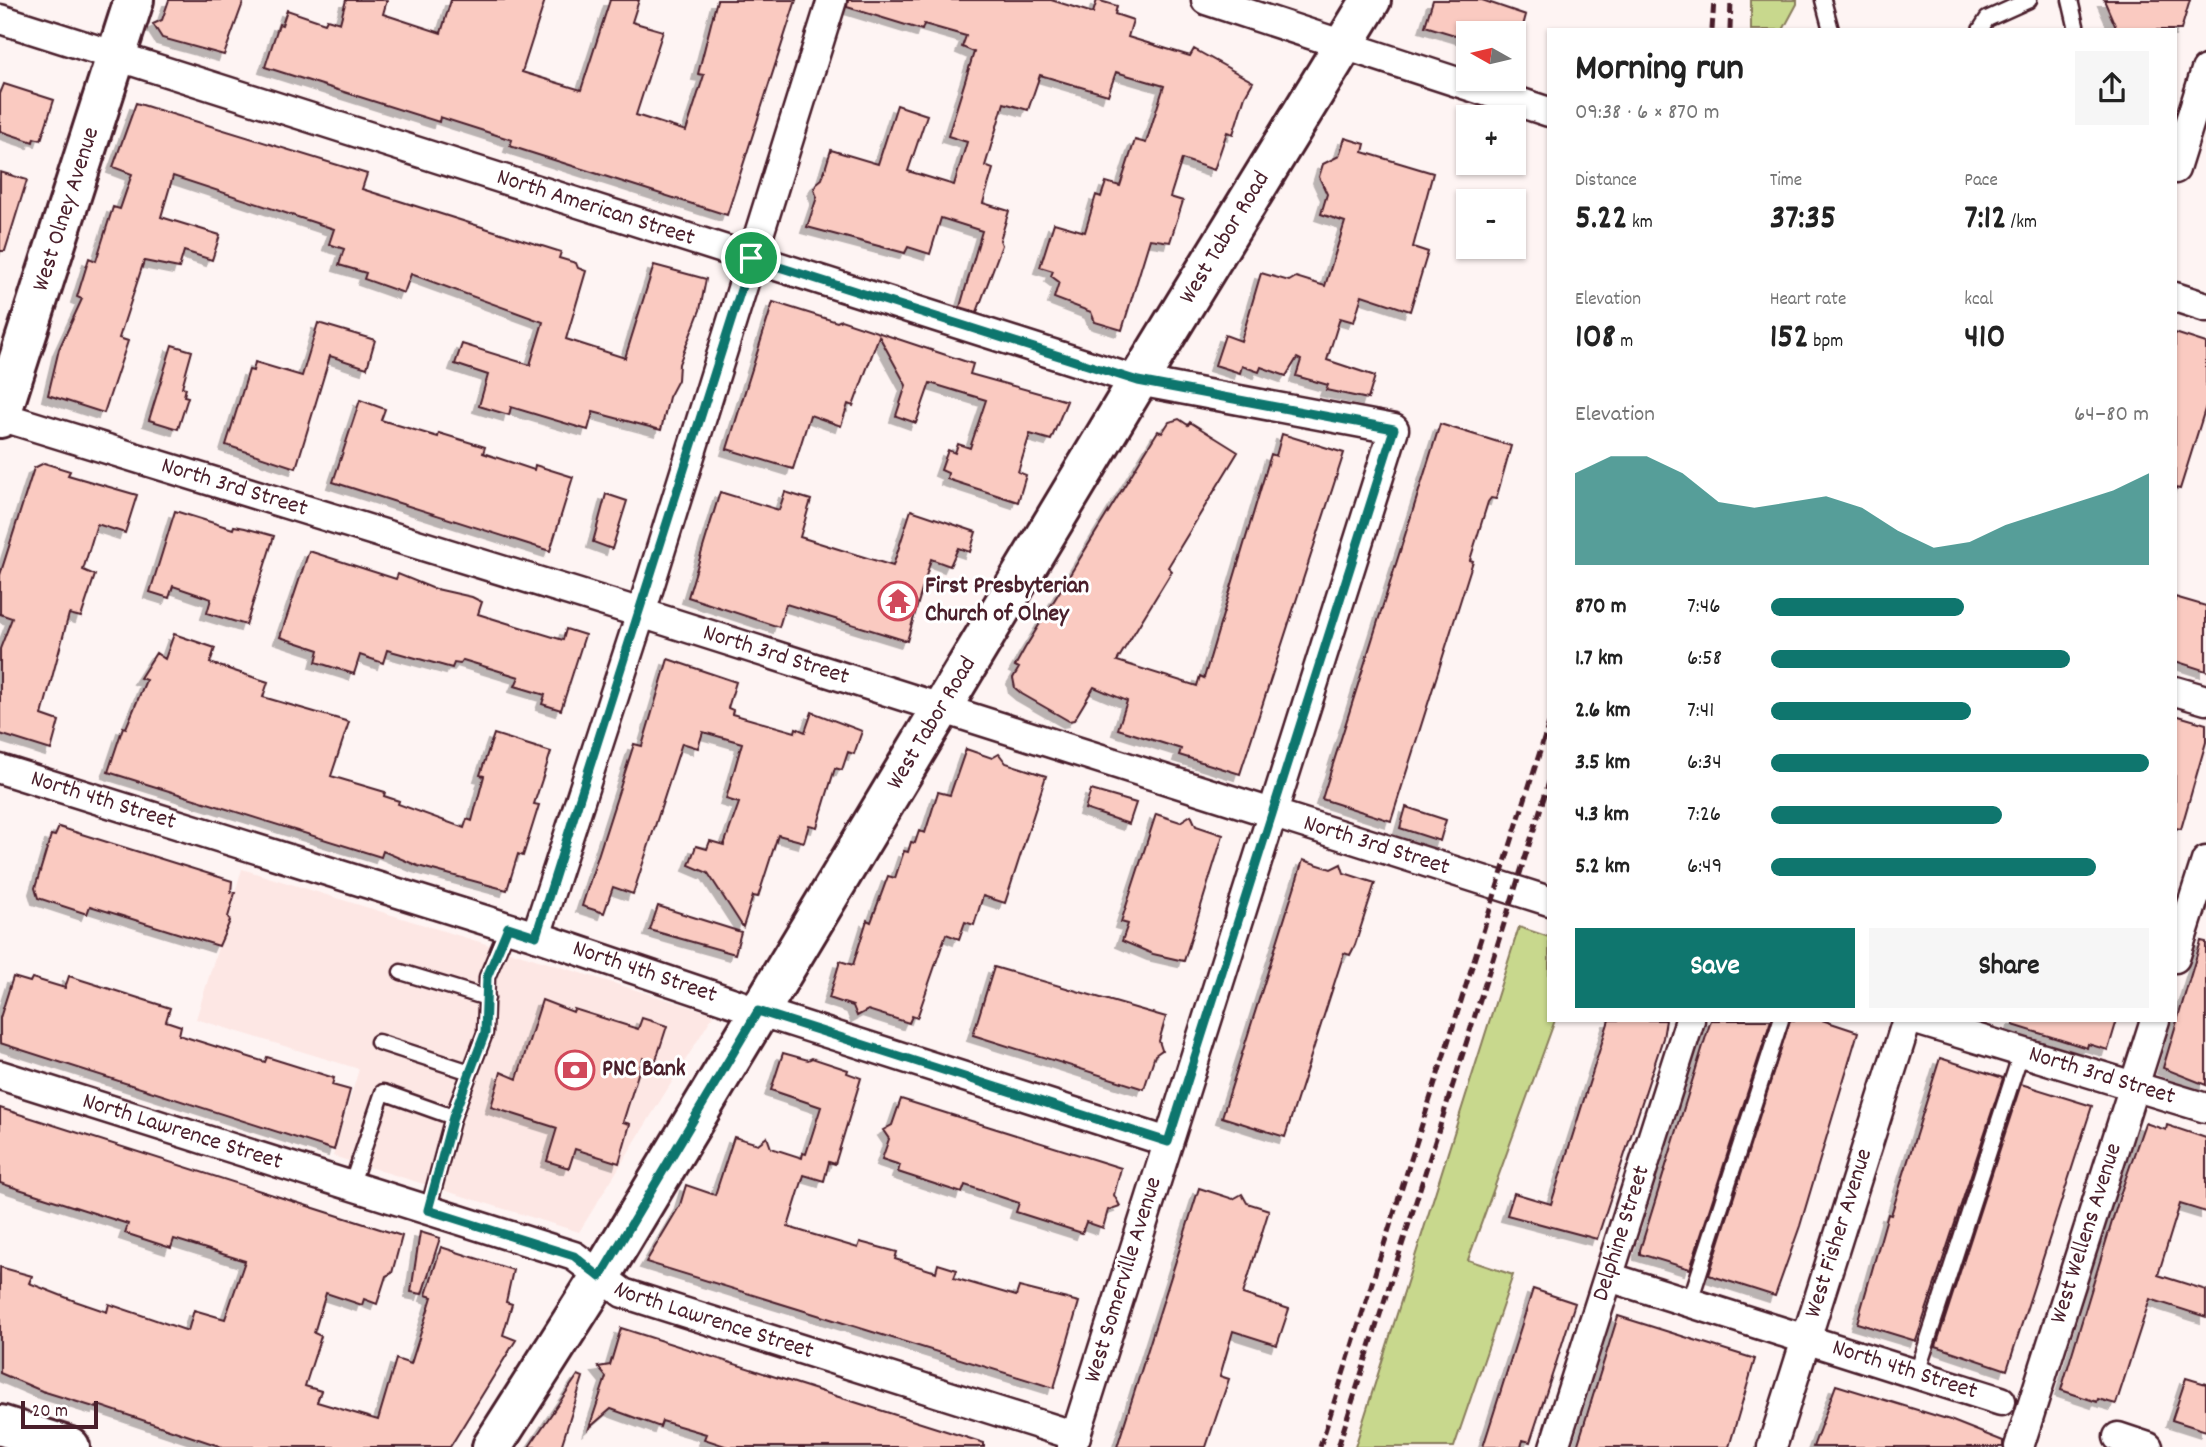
<!DOCTYPE html>
<meta charset="utf-8">
<style>
:root{--surface:#fff;--page:#f6f6f6;--text:#222;--muted:#767676;--accent:#0f766e}
body{margin:0;font-family:Dekko,sans-serif;background:var(--page);color:var(--text);height:100vh;display:flex;flex-direction:column;font-size:26px;white-space:nowrap}
*{box-sizing:border-box;margin:0}
p{font-size:23px;color:var(--muted)}
.icon{flex:none;width:38px;height:38px;fill:none;stroke:currentColor;stroke-width:2;stroke-linecap:round;stroke-linejoin:round}
.map{position:relative;flex:1;overflow:hidden}
.details{position:absolute;left:1547px;top:28px;width:630px;height:994px;display:flex;flex-direction:column;background:var(--surface);border-radius:0px;box-shadow:0 2px 5px #0004}
.details>*{flex:none}
.needle{width:46px;rotate:278deg}
.controls{position:absolute;left:1456px;top:21px;display:grid;gap:14px}
.controls a{display:grid;place-items:center;width:70px;height:70px;border-radius:0px;background:var(--surface);box-shadow:0 2px 5px #0004;font-size:35px}
.scale{position:absolute;left:21px;bottom:18px;width:77px;box-sizing:border-box;padding-left:7px;border:4px solid #4a1f2b;border-top:0;font-size:19px;line-height:24px;white-space:nowrap;color:#4a1f2b;-webkit-text-stroke:5px #fff;paint-order:stroke}
.pin{position:absolute;display:grid;place-items:center;width:60px;height:60px;color:#fff;margin:-30px;border:4px solid #fff;border-radius:50%;box-shadow:0 2px 7px #0007}
.round{display:grid;place-items:center;flex:none;width:74px;height:74px;border-radius:0px;background:var(--page)}
.summary{display:flex;align-items:center;justify-content:space-between;height:119px;padding:0 28px}
h1{font-size:38px;font-weight:700;line-height:52px}
.stats{display:grid;grid-template-columns:repeat(3,1fr);gap:10px;height:119px;padding:7px 28px}
.stats div{display:grid;align-content:center}
.stats b{font-size:35px;font-weight:700}
.stats small{font-size:19px;font-weight:400}
.stats p{font-size:19px}
.chart{height:196px;padding:14px 28px}
.chart p{display:flex;justify-content:space-between}
.chart svg{width:100%;height:126px;margin-top:7px;fill:var(--accent);opacity:.7}
.button{display:flex;gap:14px;margin-top:auto;padding:14px 28px}
.button a{flex:1;height:80px;border-radius:0px;background:var(--accent);color:#fff;font-size:28px;font-weight:700;line-height:80px;text-align:center}
.button a+a{background:var(--page);color:var(--text)}
ul{padding:0 28px;list-style:none;font-size:23px}
li{display:grid;grid-template-columns:112px 84px 1fr;align-items:center;height:52px}
li i{height:18px;border-radius:9px;background:var(--accent)}
.map>svg:first-child{display:block}
.built{fill:#fde7e4}
.green{fill:#c8d88d;stroke:#897c5c;stroke-width:2}
.building{fill:#facac1;stroke:#4a1f2b;stroke-width:2;filter:url(#shadow)}
.lines{fill:none;stroke-linecap:round;stroke-linejoin:round}
.lane-casing{stroke:#4a1f2b;stroke-width:19}
.street-casing{stroke:#4a1f2b;stroke-width:33}
.secondary-casing{stroke:#4a1f2b;stroke-width:44}
.lane{stroke:#fff;stroke-width:14}
.street{stroke:#fff;stroke-width:28}
.secondary{stroke:#fff;stroke-width:38}
.rail{stroke:#4a1f2b;stroke-width:5;stroke-dasharray:10 5;stroke-linecap:butt}
.route-casing{stroke:#fff;stroke-width:14}
.route{stroke:#0f766e;stroke-width:9}
.labels{text-anchor:middle;dominant-baseline:central;stroke-width:6;stroke-linejoin:round;paint-order:stroke}
.street-label{font-size:24px;fill:#4a1f2b;stroke:#fff}
.poi-label{font-size:24px;font-weight:bold;fill:#4a1f2b;stroke:#fff;text-anchor:start}
</style>
<div class="map">
<svg width="2206" height="1447" viewBox="0 0 2206 1447">
<defs>
<filter id="shadow"><feDropShadow dx="-6" dy="6" stdDeviation="0" flood-color="#0004"/></filter>
</defs>
<rect width="100%" height="100%" fill="#fef4f3"/>
<filter id="ink" filterUnits="userSpaceOnUse"><feTurbulence type="fractalNoise" baseFrequency=".0143" numOctaves="2"/><feDisplacementMap in="SourceGraphic" scale="14" xChannelSelector="R" yChannelSelector="G"/><feConvolveMatrix kernelMatrix="1 2 1 2 8 2 1 2 1" color-interpolation-filters="sRGB"/></filter>
<g filter="url(#ink)">
<path class="built" d="M242,869L714,1014L579,1232L333,1156L359,1069L196,1019Z"/>
<path class="green" d="M1751,0H1797V4L1783,30H1751Z
M1519,927L1549,937V1020H1555L1468,1260L1513,1275L1454,1447H1355Z"/>
<path class="building" d="M169,0H244L224,55L162,38L153,24L162,20Z
M346,0H387L383,14L441,33L451,0H545L522,72L581,90L610,0H639L632,22L663,31L636,115L686,131L704,75L698,74L717,0H796L727,215L510,146L512,140L440,117L439,122L265,67L279,24L282,25L287,10L325,23L327,19L340,23Z
M848,0H1051L1093,13L1097,0L1117,6L1115,14L1133,20L1128,37L1190,56L1194,49L1253,82L1245,96L1233,134L1227,132L1214,170L1182,159L1170,197L1183,201L1170,242L1150,239L1122,330L1095,322L1091,312L1054,298L1059,282L1051,276L1053,271L1040,267L1054,223L1085,232L1096,195L1101,197L1106,182L1120,186L1135,140L1146,143L1164,86L1116,72L1108,95L1040,75L1028,110L1004,103L985,166L993,169L983,203L1009,211L1000,240L1002,245L977,312L960,307L982,231L941,218L930,254L908,247L905,253L807,227L817,197L814,190L817,183L822,179L831,150L878,164L897,105L927,115L908,171L954,185L967,142L948,136L974,52L962,47L966,36L924,24L922,30L847,7Z
M1433,0H1482L1526,15L1521,33H1468V39L1425,26Z
M2104,0H2190L2181,30H2117Z
M4,84L54,100L41,140L34,138L33,142L0,131V94Z
M136,103L367,174L362,189L561,252L559,258L576,263L578,268L586,271L566,339L625,358L654,265L706,279L700,310L679,364L678,380L669,397L661,430L593,412L588,430L511,407L509,415L479,406L488,375L455,364L462,344L530,365L543,322L411,274L404,293L364,279L366,273L339,265L344,249L329,244L334,229L173,176L161,217L220,235L212,260L184,251L179,268L144,261L119,338L128,341L104,413L48,395L59,349L82,299L77,297L89,258L96,261L113,207L120,209L132,174L113,167Z
M1345,138L1365,144L1363,152L1433,173L1413,247L1428,252L1410,311L1362,295L1354,322L1340,318L1327,360L1375,376L1368,399L1326,390L1328,385L1296,376L1301,360L1297,358L1286,376L1261,367L1259,372L1242,366L1240,373L1215,365L1225,335L1241,341L1261,273L1289,281L1296,277L1325,286L1345,222L1321,214L1327,194L1319,177L1323,164L1339,156Z
M0,172L27,180L5,251H0Z
M773,302L837,322L841,320L973,364L970,374L1067,401L1051,440L1030,434L1018,472L1026,475L1018,502L947,479L948,473L941,470L948,450L955,453L958,444L970,448L986,400L930,383L916,423L896,416L906,385L879,336L853,406L848,404L841,426L810,415L793,469L727,449Z
M318,323L375,340L367,368L330,356L296,468L226,445L249,370L253,371L255,362L302,376Z
M2175,333L2206,343V406L2180,489L2175,488Z
M172,345L192,351L182,387L186,388L184,396L188,397L178,429L149,420Z
M360,400L385,409L381,420L438,437L439,433L485,447L483,453L534,470L535,465L573,477L550,551L333,482Z
M1179,419L1188,425L1190,422L1238,452L1168,567L1172,571L1117,661L1197,686L1200,676L1204,678L1271,454L1276,456L1282,434L1344,453L1240,774L1179,755L1181,749L1118,729L1127,701L1094,687L1074,720L1069,721L1022,694L1015,688L1013,678L1019,668L1015,666L1025,648L1158,431L1162,433L1169,422Z
M1440,424L1511,446L1496,499L1491,498L1488,502L1470,560L1473,561L1391,821L1322,799Z
M44,463L70,471L68,475L137,495L125,533L97,524L83,570L95,575L81,617L69,614L42,715L59,721L51,750L0,734V649L12,618L0,614V575L34,468Z
M720,492L779,510L785,492L811,500L800,537L893,566L911,510L976,532L970,552L958,548L950,566L931,559L907,641L786,604L779,627L688,597Z
M606,494L627,501L612,549L593,542Z
M175,511L233,529L234,526L245,528L274,536L246,625L207,613L211,599L173,586L169,598L150,592Z
M309,551L396,579L398,574L432,588L472,597L482,602L478,614L520,627L563,640L566,629L585,635L561,710L542,704L545,695L515,686L519,677L463,660L460,664L454,663L452,668L387,650L383,663L360,655L354,674L316,662L319,650L280,637Z
M2175,597L2206,606V671L2175,661Z
M174,634L215,648L210,663L268,682L263,697L349,722L331,776L385,792L384,796L399,801L398,804L464,828L467,819L472,821L484,776L480,775L494,734L551,752L534,804L539,805L523,856L518,854L507,890L418,866L383,851L381,857L108,772L123,727L126,728L146,680L140,678L156,653L165,659Z
M668,659L736,682L728,708L733,710L732,714L795,732L796,728L805,732L812,712L862,731L854,754L848,752L842,770L835,768L817,827L809,825L804,842L778,835L758,897L753,896L743,927L708,873L689,865L696,846L707,849L710,841L724,845L739,803L726,799L742,743L703,732L698,748L682,743L633,894L613,887L604,913L582,906L634,744L642,746Z
M2175,715L2206,724V742L2181,829L2175,828Z
M966,749L992,758L999,754L1006,763L1046,776L1005,903L983,896L974,925L965,922L959,939L946,934L917,1018L912,1016L909,1023L868,1010L857,1016L853,1006L829,998L840,961L853,965L867,920L871,922L888,876L895,878L904,851L908,852L911,842L915,843L919,831L925,833L938,792L950,795Z
M1091,790L1136,803L1129,824L1085,809Z
M1406,807L1446,820L1440,841L1400,828Z
M1156,814L1180,822L1191,815L1196,826L1223,835L1184,961L1153,954L1122,941L1128,924L1121,922Z
M59,827L232,881L231,892L235,893L228,917L230,921L219,946L90,906L87,914L38,898L35,888L51,835L55,836Z
M1303,860L1331,869L1341,864L1344,873L1375,883L1355,945L1350,955L1344,953L1285,1137L1222,1117Z
M658,906L741,932L735,954L650,930Z
M2201,941L2206,942V1085L2163,1068Z
M994,967L1166,1017L1159,1041L1162,1050L1155,1055L1144,1089L973,1035Z
M69,976L170,1008L166,1021L181,1026L179,1035L265,1062L267,1057L334,1078L332,1085L350,1090L334,1150L0,1043V1018L13,977L30,982L32,978L65,988Z
M542,1000L573,1012L574,1009L638,1029L642,1018L667,1026L655,1063L643,1058L623,1122L630,1124L619,1163L575,1149L569,1168L547,1161L557,1128L491,1107L501,1072L517,1079Z
M1609,1020H1666L1663,1038L1597,1239L1507,1215L1514,1193L1551,1204Z
M1711,1020H1771L1690,1269L1640,1254V1250Z
M1790,1020H1822L1858,1032L1800,1226L1775,1296L1709,1275Z
M2014,1020H2117L2108,1050L2088,1044L2087,1048L2013,1025Z
M783,1053L808,1060L812,1058L848,1070L847,1073L861,1078L835,1164L829,1162L824,1181L804,1175L788,1227L858,1248L860,1242L897,1252L895,1259L936,1272L938,1264L957,1270L954,1278L1016,1296L1019,1287L1079,1302L1054,1388L646,1262L680,1205L686,1185L715,1195L734,1137L758,1144L767,1137L771,1148L802,1158L803,1153L806,1154L821,1107L771,1090Z
M1940,1058L2003,1078L1916,1341L1857,1323L1888,1214L1891,1215Z
M2021,1084L2092,1106L2007,1370L1936,1346Z
M901,1099L1121,1168L1114,1195L1120,1206L1108,1210L1103,1228L1086,1222L1082,1233L1016,1212L1019,1203L965,1185L962,1193L898,1172L900,1165L882,1159L889,1139L883,1130L892,1125Z
M0,1108L402,1236L392,1273L386,1276L377,1304L364,1299L362,1305L326,1293L314,1333L321,1336L305,1386L321,1391L317,1402L378,1420L396,1359L411,1364L432,1297L426,1295L441,1247L513,1270L506,1302L512,1304L503,1335L516,1340L450,1447H222L98,1405L97,1408L42,1391L0,1373V1267L32,1276L29,1283L75,1301L107,1312L109,1304L188,1331L194,1310L225,1319L245,1261L174,1239L171,1248L125,1233L128,1224L0,1183Z
M2145,1123L2166,1130L2167,1125L2206,1138V1212L2180,1204L2158,1275L2206,1290V1317L2150,1299L2116,1404L2098,1399L2097,1402L2061,1390L2121,1192Z
M1199,1188L1233,1199L1242,1194L1247,1203L1269,1210L1243,1294L1289,1309L1277,1345L1233,1331L1220,1376L1229,1379L1206,1447H1117Z
M420,1232L440,1238L422,1294L411,1292Z
M1533,1289L1575,1303L1557,1360L1530,1442L1523,1440L1521,1447H1483Z
M1618,1316L1755,1359L1729,1447H1577Z
M621,1328L984,1443V1447H728L704,1439L706,1434L662,1421L660,1427L611,1409L589,1428L606,1377L598,1367L610,1365Z
M578,1375L583,1377L561,1447H529Z
M2186,1378L2206,1384V1431L2172,1420Z
M1836,1385L1950,1420L2003,1441V1447H1813Z"/>
<g class="lines">
<defs>
<path id="lane" d="M1823,0L1831,30
M2070,0L2077,30
M1980,30L1987,19L2029,0
M401,972L487,998
M378,1042L470,1072
M453,1117L485,1033L487,977L508,927
M351,1186L383,1092L453,1117L428,1210
M1690,1301L1781,1020
M1917,1373L2022,1050"/>
<g id="street">
<path d="M1206,0L1549,112"/>
<path id="s1" d="M0,19L1138,381L1394,429L1072,1447"/>
<path d="M2175,169L2206,70"/>
<path d="M2175,297L2206,307"/>
<path id="s2" d="M0,416L641,613L1549,901"/>
<path d="M2175,691L2206,700"/>
<path id="s3" d="M0,769L536,936L758,1011L1168,1142"/>
<path d="M536,936L641,613L832,0"/>
<path d="M2175,958L2206,861"/>
<path id="s4" d="M1916,1020L2206,1108"/>
<path id="s5" d="M0,1075L574,1256L623,1293L1076,1436"/>
<path id="s6" d="M1609,1277L2001,1401"/>
<path d="M2118,1437L2148,1447"/>
<path id="s7" d="M1554,1447L1690,1020"/>
<path id="s8" d="M1772,1447L1907,1020"/>
<path id="s9" d="M2019,1447L2155,1020"/>
</g>
<g id="secondary">
<path id="s10" d="M0,418L134,0"/>
<path d="M0,1425L70,1447"/>
<path id="s11" d="M492,1447L600,1277L1138,381L1371,0"/>
</g>
</defs>
<use href="#lane" class="lane-casing"/>
<use href="#street" class="street-casing"/>
<use href="#secondary" class="secondary-casing"/>
<use href="#lane" class="lane"/>
<use href="#street" class="street"/>
<use href="#secondary" class="secondary"/>
<path class="rail" d="M1712,30L1714,0
M1730,30L1731,0
M1320,1447L1549,723
M1338,1447L1549,782"/>
</g>
</g>
<g class="lines" filter="url(#ink)">
<defs>
<path id="route" d="M751,258L1138,381L1394,429L1168,1142L758,1011L600,1277L574,1256L428,1210L453,1117L485,1033L487,977L508,927L536,936Z"/>
</defs>
<use href="#route" class="route-casing"/>
<use href="#route" class="route"/>
</g>
<defs>
<symbol id="temple-ring" viewBox="-11 -11 22 22"><circle r="9.5" fill="#fff" stroke="#d1495b" stroke-width="1.5"/><path d="M0-6L5-2H3V0L6.5 2.5H4V6H1.5V3h-3V6H-4V2.5H-6.5L-3 0V-2H-5Z" fill="#d1495b"/></symbol>
<symbol id="bank-ring" viewBox="-11 -11 22 22"><circle r="9.5" fill="#fff" stroke="#d1495b" stroke-width="1.5"/><path d="M-6-4H6V4H-6ZM0-2.3a2.3 2.3 0 1 0 0 4.6a2.3 2.3 0 1 0 0-4.6Z" fill="#d1495b"/></symbol>
</defs>
<g fill-rule="evenodd">
<use href="#temple-ring" x="876" y="579" width="44" height="44"/>
<use href="#bank-ring" x="553" y="1048" width="44" height="44"/>
</g>
<g class="labels">
<g class="street-label">
<text stroke="none"><textPath href="#s1" startOffset="625">North American Street</textPath></text>
<text stroke="none"><textPath href="#s10" startOffset="219">West Olney Avenue</textPath></text>
<text stroke="none"><textPath href="#s11" startOffset="1414">West Tabor Road</textPath></text>
<text stroke="none"><textPath href="#s2" startOffset="245">North 3rd Street</textPath></text>
<text stroke="none"><textPath href="#s2" startOffset="812">North 3rd Street</textPath></text>
<text stroke="none"><textPath href="#s11" startOffset="847">West Tabor Road</textPath></text>
<text stroke="none"><textPath href="#s3" startOffset="108">North 4th Street</textPath></text>
<text stroke="none"><textPath href="#s2" startOffset="1442">North 3rd Street</textPath></text>
<text stroke="none"><textPath href="#s3" startOffset="676">North 4th Street</textPath></text>
<text stroke="none"><textPath href="#s4" startOffset="194">North 3rd Street</textPath></text>
<text stroke="none"><textPath href="#s5" startOffset="191">North Lawrence Street</textPath></text>
<text stroke="none"><textPath href="#s7" startOffset="224">Delphine Street</textPath></text>
<text stroke="none"><textPath href="#s8" startOffset="224">West Fisher Avenue</textPath></text>
<text stroke="none"><textPath href="#s9" startOffset="224">West Wellens Avenue</textPath></text>
<text transform="translate(1124 1280) rotate(-73)">West Somerville Avenue</text>
<text stroke="none"><textPath href="#s5" startOffset="758">North Lawrence Street</textPath></text>
<text stroke="none"><textPath href="#s6" startOffset="310">North 4th Street</textPath></text>
</g>
<g class="poi-label">
<text x="925" y="587">First Presbyterian<tspan x="925" dy="28">Church of Olney</tspan></text>
<text x="602" y="1070">PNC Bank</text>
</g>
</g>
</svg>
<div class="controls">
<a><svg class="needle" viewBox="-14 -14 28 28"><path d="M0-13l5 13h-10z" fill="#e53935"/><path d="M0 13l5-13h-10z" fill="#767676"/></svg></a>
<a>+</a>
<a>−</a>
</div>
<div class="scale">20 m</div>
<div class="pin" style="left:751px;top:258px;background:#1e9e55"><svg class="icon" aria-label="arrive" viewBox="0 0 24 24"><path d="M6 21V4h12l-3 4 3 4H6"/></svg></div>
<section class="details">
<div class="summary"><div><h1>Morning run</h1><p>09:38 · 6 × 870 m</p></div><a class="round"><svg class="icon" aria-label="share" viewBox="0 0 24 24"><path d="M12 15V3M7 8l5-5 5 5M5 13v7h14v-7"/></svg></a></div>
<div class="stats">
<div><p>Distance</p><b>5.22<small> km</small></b></div>
<div><p>Time</p><b>37:35</b></div>
<div><p>Pace</p><b>7:12<small> /km</small></b></div>
</div>
<div class="stats">
<div><p>Elevation</p><b>108<small> m</small></b></div>
<div><p>Heart rate</p><b>152<small> bpm</small></b></div>
<div><p>kcal</p><b>410</b></div>
</div>
<div class="chart"><p><span>Elevation</span>64–80 m</p>
<svg viewBox="0 0 160 44" preserveAspectRatio="none"><path d="M0 44V12L10 6L20 6L30 12L40 22L50 24L60 22L70 20L80 24L90 32L100 38L110 36L120 30L130 26L140 22L150 18L160 12V44z"/></svg>
</div>
<ul>
<li><b>870 m</b>7:46<i style="width:51%"></i></li>
<li><b>1.7 km</b>6:58<i style="width:79%"></i></li>
<li><b>2.6 km</b>7:41<i style="width:53%"></i></li>
<li><b>3.5 km</b>6:34<i style="width:100%"></i></li>
<li><b>4.3 km</b>7:26<i style="width:61%"></i></li>
<li><b>5.2 km</b>6:49<i style="width:86%"></i></li>
</ul>
<div class="button"><a>Save</a><a>Share</a></div>
</section>
</div>
